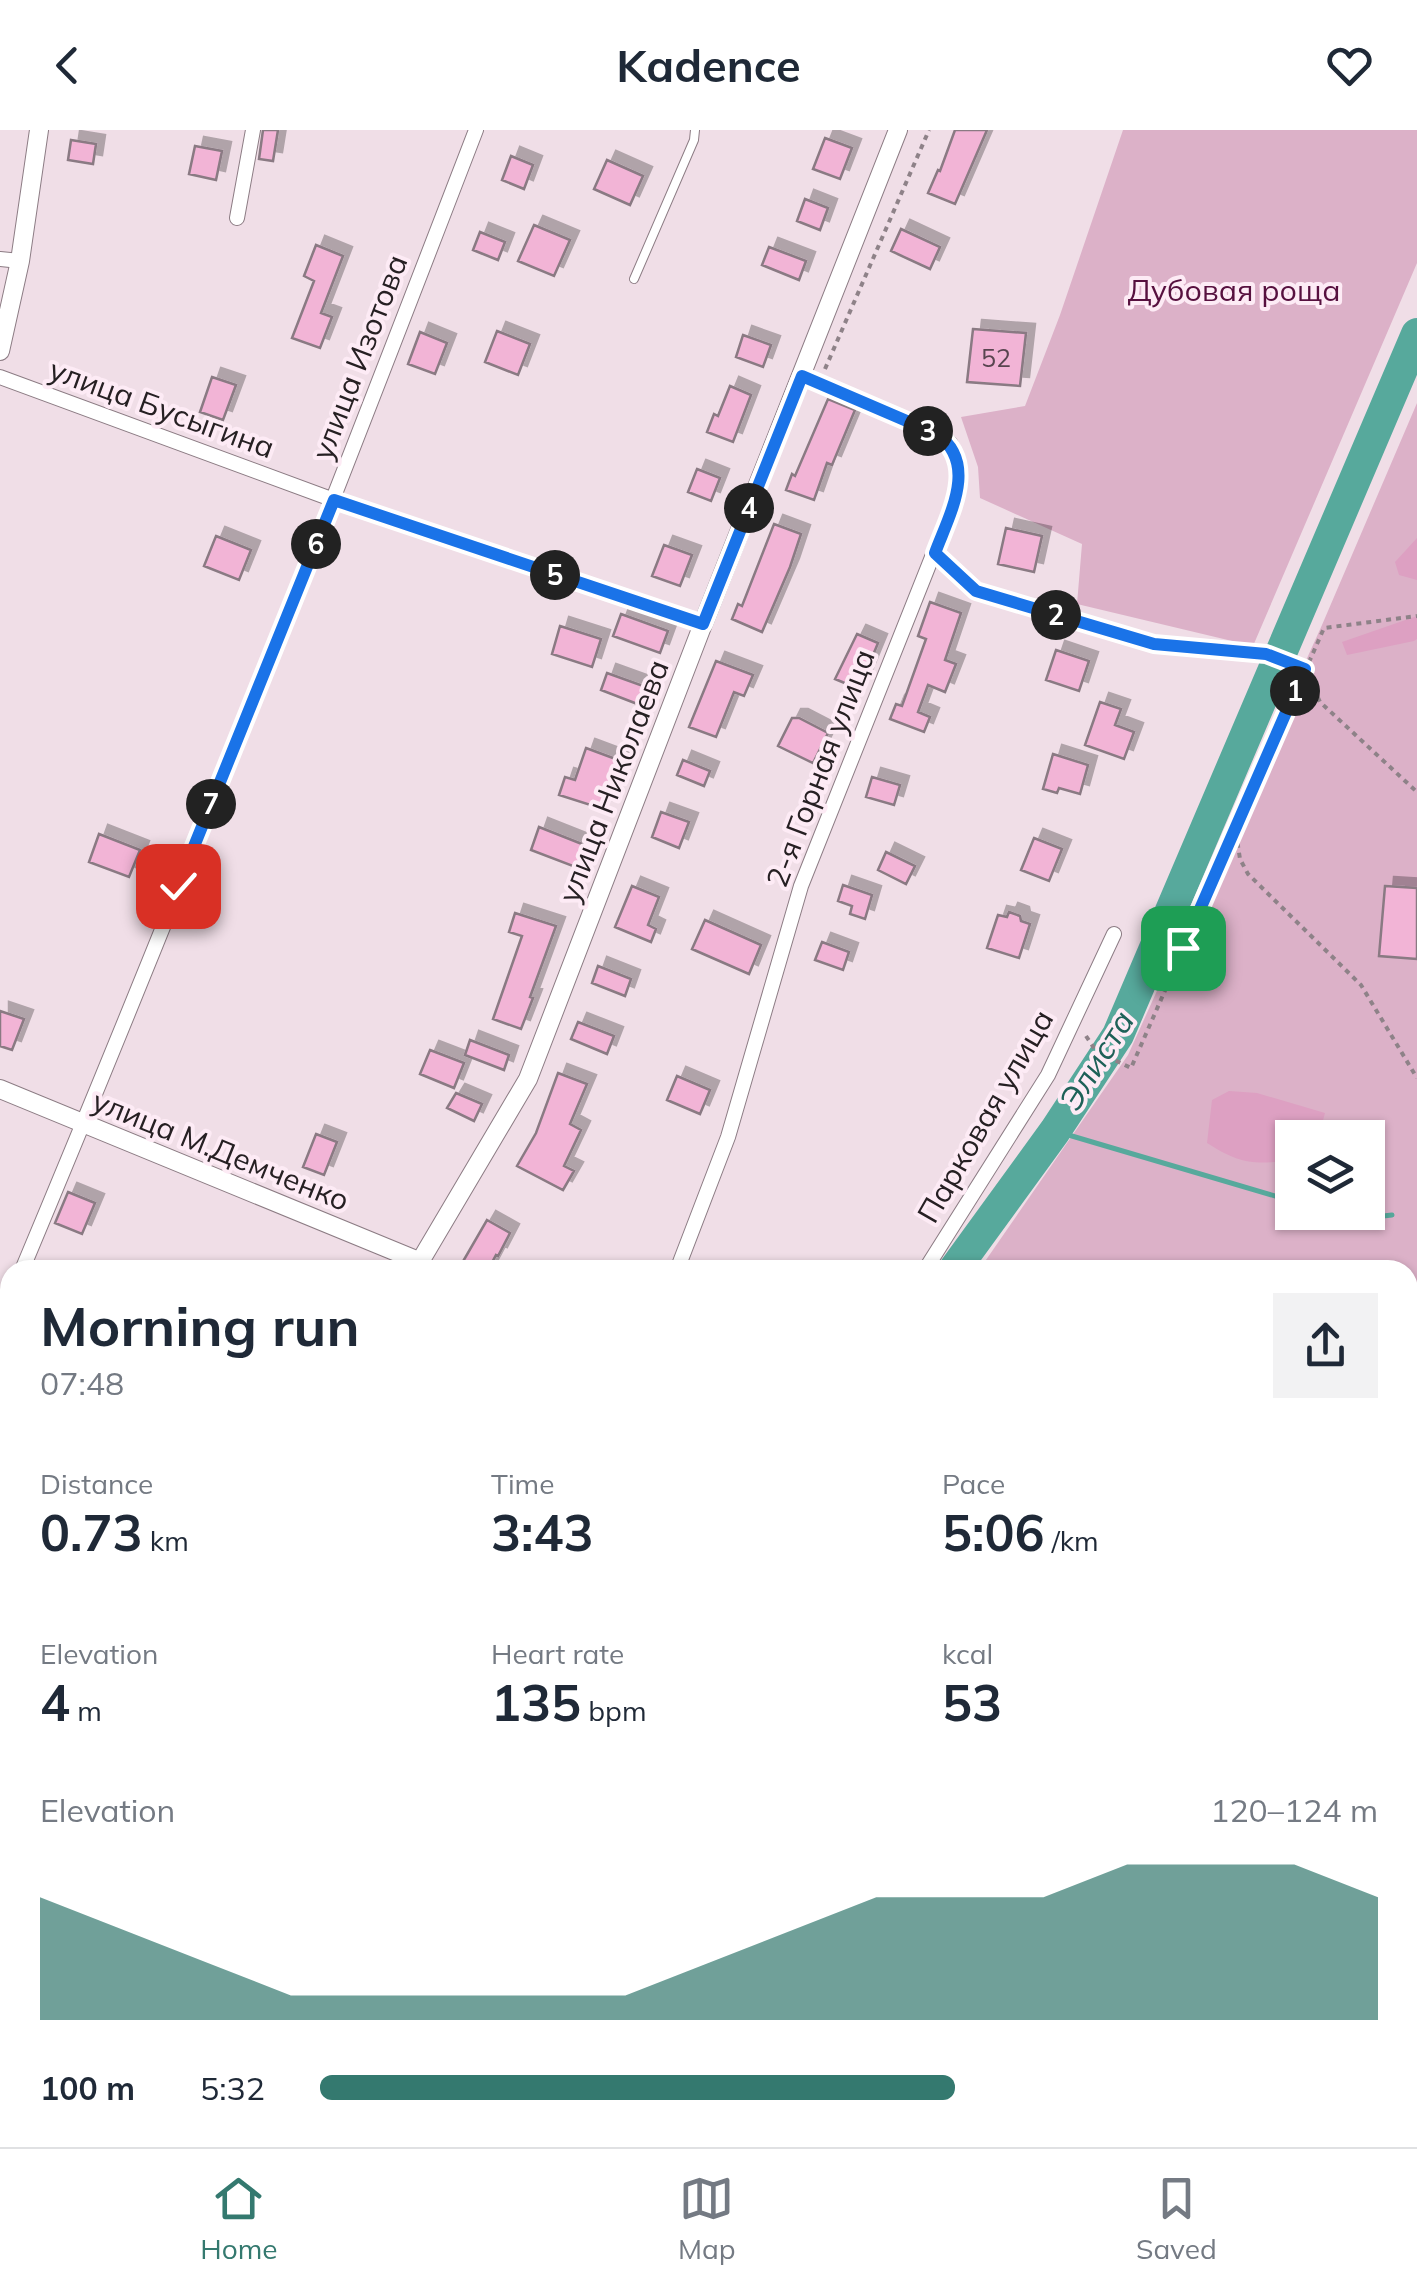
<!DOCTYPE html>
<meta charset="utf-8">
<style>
:root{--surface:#fff;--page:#f2f2f3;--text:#1f2937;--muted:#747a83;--line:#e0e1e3;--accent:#34796f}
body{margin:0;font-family:Mulish,sans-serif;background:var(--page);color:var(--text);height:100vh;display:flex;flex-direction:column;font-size:38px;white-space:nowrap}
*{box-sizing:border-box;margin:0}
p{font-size:32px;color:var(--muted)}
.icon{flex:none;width:55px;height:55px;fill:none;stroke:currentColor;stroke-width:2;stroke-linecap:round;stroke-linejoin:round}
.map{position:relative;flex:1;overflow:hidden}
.panel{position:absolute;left:0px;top:1130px;width:1418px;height:888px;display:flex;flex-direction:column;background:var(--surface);border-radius:30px 30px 0 0;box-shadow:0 2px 8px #0004}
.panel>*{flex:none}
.fabs{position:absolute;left:1275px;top:990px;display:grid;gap:20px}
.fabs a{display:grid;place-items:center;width:110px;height:110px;border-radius:0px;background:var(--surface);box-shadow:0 2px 8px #0004;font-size:50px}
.pin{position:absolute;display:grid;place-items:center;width:85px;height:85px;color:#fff;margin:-42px;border-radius:20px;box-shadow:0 5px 15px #0006}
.km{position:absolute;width:50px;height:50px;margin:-25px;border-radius:50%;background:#222;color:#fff;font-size:28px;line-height:50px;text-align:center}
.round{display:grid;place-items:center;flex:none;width:105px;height:105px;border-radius:0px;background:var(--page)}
.headline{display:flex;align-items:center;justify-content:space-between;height:170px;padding:0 40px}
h1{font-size:55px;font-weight:700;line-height:75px}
.metrics{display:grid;grid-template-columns:repeat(3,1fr);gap:15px;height:170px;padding:10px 40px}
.metrics div{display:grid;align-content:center}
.metrics b{font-size:50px;font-weight:700}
.metrics small{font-size:28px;font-weight:400}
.metrics p{font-size:28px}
.chart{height:280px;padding:20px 40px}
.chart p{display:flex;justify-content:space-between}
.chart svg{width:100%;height:180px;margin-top:10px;fill:var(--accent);opacity:.7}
ul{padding:0 40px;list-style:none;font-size:32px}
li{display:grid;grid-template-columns:160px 120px 1fr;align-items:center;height:75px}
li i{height:25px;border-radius:12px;background:var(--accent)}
header{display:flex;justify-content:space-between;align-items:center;height:130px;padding:0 40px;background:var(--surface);font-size:45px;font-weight:700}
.menu{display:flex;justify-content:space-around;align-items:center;height:140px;border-top:2px solid var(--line);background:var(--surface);font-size:28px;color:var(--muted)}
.menu a{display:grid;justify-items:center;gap:5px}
.menu .selected{color:var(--accent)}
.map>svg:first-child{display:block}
.green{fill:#dcb1c8;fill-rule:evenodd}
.forest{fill:#dda0c2}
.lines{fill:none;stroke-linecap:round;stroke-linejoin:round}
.stream{stroke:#57a99c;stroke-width:5}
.river{stroke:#57a99c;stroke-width:32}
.building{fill:#f2b4d6;stroke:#8a7a83;stroke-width:2.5;filter:url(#shadow)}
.service-casing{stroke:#8c7c84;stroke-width:10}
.minor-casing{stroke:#8c7c84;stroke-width:16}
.tertiary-casing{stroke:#8c7c84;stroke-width:20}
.secondary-casing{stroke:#8c7c84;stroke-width:22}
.path{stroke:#8e8288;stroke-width:4;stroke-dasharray:5 5;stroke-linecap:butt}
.service{stroke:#fff;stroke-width:8}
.minor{stroke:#fff;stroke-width:14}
.tertiary{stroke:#fff;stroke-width:18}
.secondary{stroke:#fff;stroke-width:20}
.route-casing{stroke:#fff;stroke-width:20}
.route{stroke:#1a73e8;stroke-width:12}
.labels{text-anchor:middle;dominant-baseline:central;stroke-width:8;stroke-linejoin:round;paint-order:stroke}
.number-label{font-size:25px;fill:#594550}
.park-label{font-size:30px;fill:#57103f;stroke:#fdebf5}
.street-label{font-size:30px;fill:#262023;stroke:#fdebf5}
.water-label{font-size:32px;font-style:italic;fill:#1e6158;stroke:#fdebf5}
</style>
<header><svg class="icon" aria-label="back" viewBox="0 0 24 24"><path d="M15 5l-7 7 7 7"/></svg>Kadence<svg class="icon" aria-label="heart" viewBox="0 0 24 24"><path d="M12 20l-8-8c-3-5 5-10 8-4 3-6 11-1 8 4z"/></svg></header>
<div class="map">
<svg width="1417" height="2017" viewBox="0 0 1417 2017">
<defs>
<filter id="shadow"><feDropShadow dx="9" dy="-9" stdDeviation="0" flood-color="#0004"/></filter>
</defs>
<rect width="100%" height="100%" fill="#f0dee7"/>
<path class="green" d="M1123,0H1417V133L1253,516L1077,474L1082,414L980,368L978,337L961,287L1025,276L1060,185Z
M1417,273V2017H1261L1262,2008H1408V1140H979L1128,925L1322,495ZM1292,1008H1368V1082H1292Z"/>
<path class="forest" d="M1417,408V450L1399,445L1395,432Z
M1417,486V509L1414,511L1347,525L1342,512Z
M1229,961L1257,963L1325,983L1319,1005L1317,1007L1292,1008V1030C1254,1035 1240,1034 1207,1013L1212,970Z
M1417,1871V2017H1361L1360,2008H1408V1883Z"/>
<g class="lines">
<path class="stream" d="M1055,1001L1292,1071
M1334,1082L1356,1089L1392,1085"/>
<path class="river" d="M954,1140L1055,1001L1118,905L1417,204
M0,1605L10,1602"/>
</g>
<path class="building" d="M263,0H278L273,31L259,29Z
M955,0H987L955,74L928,63L938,40L940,41Z
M825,8L852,18L840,49L813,39Z
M71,10L96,14L93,34L68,30Z
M195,16L222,21L216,50L189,44Z
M511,26L533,35L524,59L502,50Z
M607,30L643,46L630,75L594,59Z
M805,69L828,78L820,100L797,91Z
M534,95L570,110L554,146L518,131Z
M901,99L940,117L930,139L891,121Z
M480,102L505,112L498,130L473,120Z
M316,115L343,126L321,183L332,187L320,218L292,208L314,151L304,146Z
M769,117L806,131L799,150L762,135Z
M973,199L1026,203L1020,256L967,252Z
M497,201L530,214L518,245L485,232Z
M420,202L447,213L435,244L408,234Z
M743,205L771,215L763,237L736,227Z
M212,247L236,255L223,290L200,282Z
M730,256L751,265L733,312L707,302L714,284L718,286Z
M828,269L855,280L832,335L827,333L814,370L786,360L792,344L795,346Z
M697,339L720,348L711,371L688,362Z
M774,394L801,404L790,437L762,502L732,489L738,474L742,476Z
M1006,398L1042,406L1034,442L998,434Z
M216,406L251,420L239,450L204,436Z
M664,415L692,425L680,456L652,446Z
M930,472L961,483L945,530L956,534L945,562L928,555L918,582L930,587L924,602L890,589L896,574L902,576L926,509L918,506Z
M621,484L668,501L660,523L613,506Z
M560,496L601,509L592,537L552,524Z
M857,504L878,513L859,559L835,549Z
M1056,520L1089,531L1079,561L1046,550Z
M716,531L753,545L744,566L734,562L716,607L689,597Z
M607,543L646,557L640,575L601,560Z
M1100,572L1121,579L1115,595L1134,602L1124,629L1085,615Z
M792,588H799L828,603L813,633L778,616Z
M586,618L621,631L603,679L559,665L565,647L575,650Z
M1053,624L1088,635L1080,664L1059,658L1057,663L1043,659Z
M683,630L710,641L704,656L677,645Z
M872,647L900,655L894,675L866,667Z
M661,682L689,692L679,718L652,707Z
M539,697L587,716L578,738L531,720Z
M99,704L140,720L129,747L89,732Z
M1034,708L1062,719L1049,751L1021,740Z
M886,722L915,736L906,754L878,740Z
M843,755L872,765L865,789L850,784L852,776L838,771Z
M632,756L659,767L648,795L656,799L651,812L615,797Z
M1385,756L1417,758V829L1379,826Z
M1009,782L1020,786L1021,791L1030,794L1019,828L987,818L998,785L1007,787Z
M515,783L556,796L530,867L533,868L521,899L493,889L522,806L509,802Z
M705,790L761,815L749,844L692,819Z
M822,812L849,822L843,840L815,830Z
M598,836L631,849L625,866L592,853Z
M0,881L24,889L12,920L0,916Z
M578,892L614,906L607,924L571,909Z
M470,910L509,925L504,940L465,925Z
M430,920L464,933L454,958L420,944Z
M558,943L587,954L570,994L581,1000L564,1036L574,1041L563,1060L517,1036L536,1003Z
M677,946L710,960L700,984L667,970Z
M456,963L482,974L474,991L447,978Z
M316,1004L337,1012L324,1045L303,1037Z
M68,1062L95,1073L82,1104L55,1093Z
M487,1090L510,1103L498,1126L496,1125L488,1140H458Z"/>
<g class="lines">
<defs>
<path id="service" d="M634,149L694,10L695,0
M0,1370L10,1366
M1408,1372L1417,1371"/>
<path id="minor" d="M237,88L253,0
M0,129L20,131
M0,247L334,370L703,494
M935,423L975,461L1154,513
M22,1140C180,763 329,382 476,0
M677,1140L728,1007L801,756L952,377L960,348L957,328L950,313L937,304L802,246
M925,1140L1048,945L1114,804
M0,1191L10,1168
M0,1821L10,1832
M170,2008L180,2017
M687,2017L708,2008"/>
<path id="tertiary" d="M0,221L20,131L39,0
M0,959L421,1132
M415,1140L528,949L703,494L898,0"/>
<path id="secondary" d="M1408,1567L1417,1560
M356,2017L369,2008"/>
</defs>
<use href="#service" class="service-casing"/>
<use href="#minor" class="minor-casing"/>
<use href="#tertiary" class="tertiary-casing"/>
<use href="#secondary" class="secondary-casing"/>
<path class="path" d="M825,239L929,0
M1169,515L1266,524L1305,539L1320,572L1417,662
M1236,703L1240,729L1248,744L1361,855L1417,948
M1086,906L1096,921L1131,938L1324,498L1417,486
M0,1392L2,1391L10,1398
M1414,1544L1408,1526L1417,1513
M1408,1702L1417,1654
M1408,1766L1417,1759
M1408,1867L1417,1856
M1310,2008L1311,2017
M1339,2008L1340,2017
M1263,2017V2008"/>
<use href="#service" class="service"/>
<use href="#minor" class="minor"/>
<use href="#tertiary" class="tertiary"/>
<use href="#secondary" class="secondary"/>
</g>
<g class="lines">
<defs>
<path id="route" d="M178,756L334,370L703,494L802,246L937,304C979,334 949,385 935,423L976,461L1154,514L1266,524L1305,539L1183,818"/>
</defs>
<use href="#route" class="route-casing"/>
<use href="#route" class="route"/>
</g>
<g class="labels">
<g class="number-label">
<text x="996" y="227">52</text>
</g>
<g class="park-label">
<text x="1234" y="160">Дубовая роща</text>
</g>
<g class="street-label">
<text transform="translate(359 227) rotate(-69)">улица Изотова</text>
<text transform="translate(162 278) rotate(20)">улица Бусыгина</text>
<text transform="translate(820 638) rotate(-69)">2-я Горная улица</text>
<text transform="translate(613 651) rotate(-69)">улица Николаева</text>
<text transform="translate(985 986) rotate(-60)">Парковая улица</text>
<text transform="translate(221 1020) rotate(22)">улица М.Демченко</text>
</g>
<g class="water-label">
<text transform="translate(1096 930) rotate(-58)">Элиста</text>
</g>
</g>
</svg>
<div class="fabs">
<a><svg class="icon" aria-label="layers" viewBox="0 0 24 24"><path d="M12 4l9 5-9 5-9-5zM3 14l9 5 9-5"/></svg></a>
</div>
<div class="pin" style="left:1183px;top:818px;background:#1e9e55"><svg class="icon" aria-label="arrive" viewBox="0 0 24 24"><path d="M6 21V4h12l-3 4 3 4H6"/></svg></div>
<div class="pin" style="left:178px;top:756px;background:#d93025"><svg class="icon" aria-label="check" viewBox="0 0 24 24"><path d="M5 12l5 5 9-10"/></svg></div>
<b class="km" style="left:1295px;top:561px">1</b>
<b class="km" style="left:1056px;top:485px">2</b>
<b class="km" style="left:928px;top:301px">3</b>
<b class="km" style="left:749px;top:378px">4</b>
<b class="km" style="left:555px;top:445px">5</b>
<b class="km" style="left:316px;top:414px">6</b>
<b class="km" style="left:211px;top:674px">7</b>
<section class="panel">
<div class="headline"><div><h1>Morning run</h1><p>07:48</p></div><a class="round"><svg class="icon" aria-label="share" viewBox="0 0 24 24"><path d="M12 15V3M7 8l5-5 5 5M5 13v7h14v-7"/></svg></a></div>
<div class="metrics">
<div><p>Distance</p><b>0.73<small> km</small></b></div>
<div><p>Time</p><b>3:43</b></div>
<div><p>Pace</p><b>5:06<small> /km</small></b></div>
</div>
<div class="metrics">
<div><p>Elevation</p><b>4<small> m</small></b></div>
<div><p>Heart rate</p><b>135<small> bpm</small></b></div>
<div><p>kcal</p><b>53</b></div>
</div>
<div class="chart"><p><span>Elevation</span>120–124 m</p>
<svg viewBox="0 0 160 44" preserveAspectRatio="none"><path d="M0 44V14L10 22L20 30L30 38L40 38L50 38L60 38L70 38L80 30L90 22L100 14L110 14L120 14L130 6L140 6L150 6L160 14V44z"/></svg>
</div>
<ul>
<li><b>100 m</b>5:32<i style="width:60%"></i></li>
</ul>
</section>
</div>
<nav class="menu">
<a class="selected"><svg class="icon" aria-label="home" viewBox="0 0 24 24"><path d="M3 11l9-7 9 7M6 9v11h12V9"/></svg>Home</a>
<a><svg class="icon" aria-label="map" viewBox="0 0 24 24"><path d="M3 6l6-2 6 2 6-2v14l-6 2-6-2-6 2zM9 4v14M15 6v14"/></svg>Map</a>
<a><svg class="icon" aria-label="saved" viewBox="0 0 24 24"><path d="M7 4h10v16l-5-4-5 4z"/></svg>Saved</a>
</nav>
